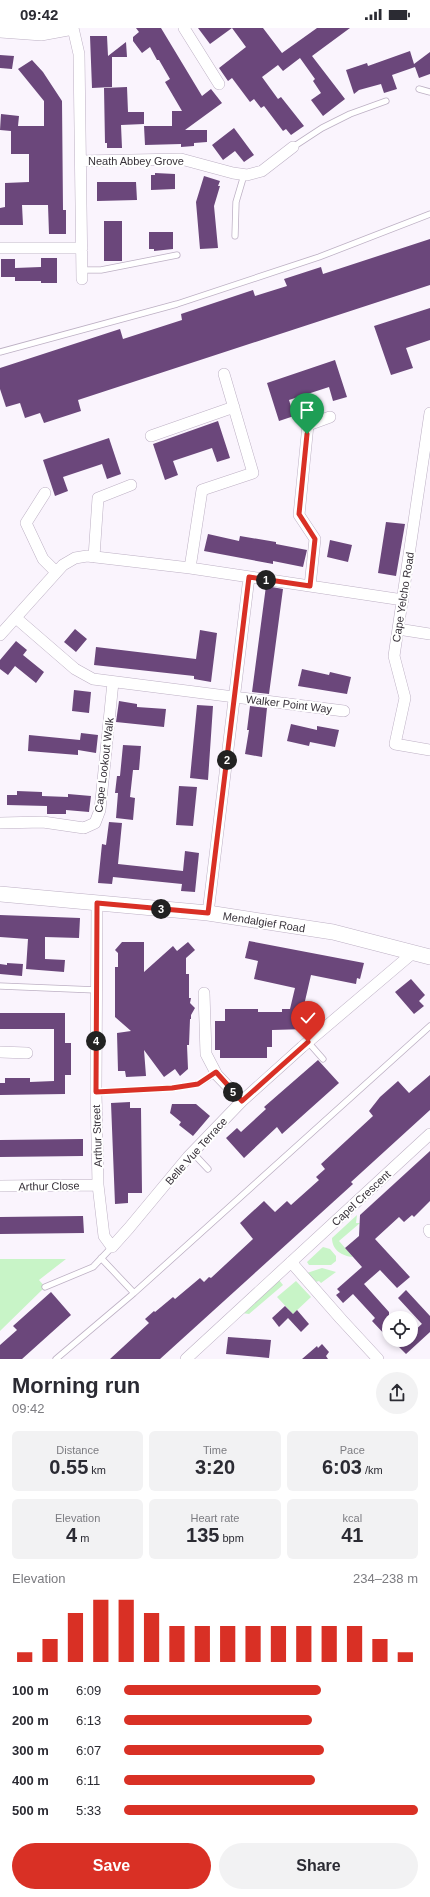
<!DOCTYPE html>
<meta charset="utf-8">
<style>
:root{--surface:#fff;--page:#f2f2f3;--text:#2b2b33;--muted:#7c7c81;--accent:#d93025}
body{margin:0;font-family:Helvetica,sans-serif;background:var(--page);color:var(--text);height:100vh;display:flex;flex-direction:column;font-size:15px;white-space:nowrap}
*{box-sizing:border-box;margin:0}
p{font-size:13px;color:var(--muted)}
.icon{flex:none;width:22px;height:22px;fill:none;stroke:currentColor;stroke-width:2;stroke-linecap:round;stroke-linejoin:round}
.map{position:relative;height:1331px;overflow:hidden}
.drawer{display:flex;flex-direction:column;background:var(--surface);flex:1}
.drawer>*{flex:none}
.buttons{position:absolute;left:382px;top:1283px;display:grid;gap:8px}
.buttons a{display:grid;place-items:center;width:36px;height:36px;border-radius:50%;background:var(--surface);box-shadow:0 2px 6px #0003;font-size:20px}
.pin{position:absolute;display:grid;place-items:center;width:34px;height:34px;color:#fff;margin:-41px -17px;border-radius:50% 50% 50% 0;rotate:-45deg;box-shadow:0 0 4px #0007}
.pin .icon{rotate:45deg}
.km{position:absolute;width:20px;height:20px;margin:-10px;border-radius:50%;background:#222;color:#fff;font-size:11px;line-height:20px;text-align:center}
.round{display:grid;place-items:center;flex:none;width:42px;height:42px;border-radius:21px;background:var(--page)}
.overview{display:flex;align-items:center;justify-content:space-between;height:68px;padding:0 12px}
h1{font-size:22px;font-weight:600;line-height:30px}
.stats{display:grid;grid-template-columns:repeat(3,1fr);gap:6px;height:68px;padding:4px 12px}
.stats div{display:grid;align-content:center;border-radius:6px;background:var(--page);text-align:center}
.stats b{font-size:20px;font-weight:600}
.stats small{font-size:11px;font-weight:400}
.stats p{font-size:11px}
.chart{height:112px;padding:8px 12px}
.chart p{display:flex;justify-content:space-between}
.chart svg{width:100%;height:72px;margin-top:4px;stroke:var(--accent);stroke-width:6}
.button{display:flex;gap:8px;margin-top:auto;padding:8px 12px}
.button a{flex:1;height:46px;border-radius:24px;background:var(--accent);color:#fff;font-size:16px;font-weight:600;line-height:46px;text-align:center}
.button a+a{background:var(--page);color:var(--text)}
ul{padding:0 12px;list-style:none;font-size:13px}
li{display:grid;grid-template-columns:64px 48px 1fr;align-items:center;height:30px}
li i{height:10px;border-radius:5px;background:var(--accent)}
.status{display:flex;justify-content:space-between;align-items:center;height:28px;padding:0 20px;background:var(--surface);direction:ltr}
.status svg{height:11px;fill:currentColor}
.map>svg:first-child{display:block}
.green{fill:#c8f4c7}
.building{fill:#6b477b}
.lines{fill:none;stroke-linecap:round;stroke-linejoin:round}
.lane-casing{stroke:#bdb0c4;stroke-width:7}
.street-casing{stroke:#bdb0c4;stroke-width:12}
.secondary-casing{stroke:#bdb0c4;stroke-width:16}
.lane{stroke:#fff;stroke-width:5.5}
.street{stroke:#fff;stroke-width:11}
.secondary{stroke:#fff;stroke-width:15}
.route-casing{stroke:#fff;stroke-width:8}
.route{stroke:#d93025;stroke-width:5}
.labels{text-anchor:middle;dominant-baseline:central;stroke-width:4;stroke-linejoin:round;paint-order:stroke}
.street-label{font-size:11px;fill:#38323a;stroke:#fff}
</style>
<div class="status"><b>09:42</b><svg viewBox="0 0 49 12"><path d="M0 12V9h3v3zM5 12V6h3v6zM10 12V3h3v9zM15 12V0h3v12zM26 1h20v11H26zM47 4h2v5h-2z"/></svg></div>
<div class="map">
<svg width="430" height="1331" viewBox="0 0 430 1331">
<rect width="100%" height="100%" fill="#faf4fd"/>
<path class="green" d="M357,1187L356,1195H360L339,1213L353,1229C342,1228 332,1222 332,1210Z
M323,1219L330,1221L336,1228V1233L331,1237H309L307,1234Z
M0,1231H66L39,1252L45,1259L0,1303Z
M322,1240L336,1244L321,1255L319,1253L312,1255L304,1246Z
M279,1252L283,1257L249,1286L242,1285Z
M296,1253L311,1269L293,1286L277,1269Z"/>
<path class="building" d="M136,0H161L202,68L211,61L222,75L185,102H207V114L194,115V118L181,119V116L145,117L144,98H172V83H182L165,54L170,51L159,32H157L150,19L142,25L133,13V9L139,4Z
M198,0H263L282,25L317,0H350L312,28L345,71L323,88L311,72L321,65L313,53L315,51L300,30L283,43L278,37L262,49L278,71L281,69L304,98L291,107L286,101L283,103L264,78L261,80L254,71L250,74L232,50L228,53L219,40L246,19L232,0L210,16Z
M90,8H107L108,28L126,14L127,29H112V59L92,60Z
M410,23L414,36L430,24V46L419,50L415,39L392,47L397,61L384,65L381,56L359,62L354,66L346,42L367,35L368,38Z
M0,27L14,28L12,41L0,40Z
M32,32L43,44L62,73L63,182H66V206H49L48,177H22L23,197H0V180L5,179V155L29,154V126H11V103L0,102L1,86L19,88L18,98H44V73L18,41Z
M127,59L128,84H144V96L121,97L122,120H107V115H105L104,60Z
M234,100L254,127L244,134L235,123L223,132L212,117Z
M155,145L175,146V161L151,162V147H155Z
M204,148L220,153L218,158H220L214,178L218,220L200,221L196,174Z
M97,154H136L137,172L97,173Z
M104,193H122V233H104Z
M149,204H173V221L154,223V221H149Z
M430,211V257L78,372L81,383L44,395L40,385L25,390L20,375L6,379L0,361V340L120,301L123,311L182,292L181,286L253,262L255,268L287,258L284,251L321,239L323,246Z
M41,230H57V255H41V253H15V249H1V231H15V240L41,239Z
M430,280V312L406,320L413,340L391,347L374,298Z
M335,332L347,369L333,373L329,359L289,372L294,388L279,393L267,355Z
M218,393L230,430L217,434L212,420L173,433L178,447L165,452L153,416Z
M109,410L121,446L107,451L102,436L63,449L68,463L55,468L43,432Z
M386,494L405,496L396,548L378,545Z
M208,506L239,513L240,508L276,514V516L307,522L303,539L273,533V536L204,523Z
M330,512L352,517L348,534L327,529Z
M266,558L283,561L269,666L252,664Z
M75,601L87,611L76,624L64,614Z
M200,602L217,605L211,654L194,651V648L94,637L96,619L196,631Z
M16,613L27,622L23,627L44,644L36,655L15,638L8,647L0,641V632Z
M302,641L329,647L330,644L351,649L347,666L298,658Z
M74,662L91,664L89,685L72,683Z
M119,673L137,676V679L166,681L164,699L116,694Z
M197,677L213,678L208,752L190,750Z
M250,678L267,680L262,729L245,726L249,702H247Z
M291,696L317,702V698L339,702L335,719L310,714L309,718L287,713Z
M81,705L98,707L96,725L78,722V727L28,723L29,707L80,712Z
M123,717L141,718L139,742H133L130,769L135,770L133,792L116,790L118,765H115L117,748H120Z
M179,758L197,759L193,798L176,797Z
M17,763L42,764V768L68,769V766L91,768L89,784L66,782V786H47V778L7,777V767H17Z
M109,794L122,795L118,836L183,843L185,823L199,825L195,864L181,863L182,856L113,849L112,856L98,855L102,816L106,817Z
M0,887L80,890L79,910L45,909V931L65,932L64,944L26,941L28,911L0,909Z
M249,913L364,935L360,951L357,950L356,956L311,947L305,973L306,1001L272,1002V1019H267V1030H220V1022H215V993H225V981H258V984H282V981H290L295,960L254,951L258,933L245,930Z
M122,914H144V944L173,918L177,923L188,914L195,922L186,930V946H189V970H191L190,975L195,980L191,987V991H190L189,1017H187L188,1041L180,1048L175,1041L164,1049L144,1022L146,1048L126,1049L125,1043H118L117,1005L131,1003L115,989V939H118V925L115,922Z
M7,935L23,936L22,948L0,946V936L7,937Z
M411,951L425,967L419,973L424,978L414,986L395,964Z
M0,985H65V1015H71V1047H65V1066L0,1067V1055H5V1050H30V1054L54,1053V1001H0Z
M318,1032L339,1055L282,1106L277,1099L244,1130L226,1110L237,1100L241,1104L266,1081L264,1079Z
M430,1047V1082L351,1154L353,1156L160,1331H110L149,1295L145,1291L154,1283L155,1284L173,1269L175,1271L200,1250L204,1254L209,1249L211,1250L253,1211L240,1195L264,1173L275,1184L287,1173L291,1177L319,1152L316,1149L325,1141L321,1136L373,1088L369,1083L380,1069L398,1053L409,1065Z
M130,1074V1080H141L142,1165H128V1175L115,1176L111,1075Z
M172,1076H196L210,1088L193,1108L179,1097L181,1094L170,1085Z
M83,1111V1128L0,1129V1112Z
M430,1123V1173L414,1189L412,1187L404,1194L399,1189L375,1211L410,1249L397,1260L380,1242L364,1256L389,1284V1311L372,1293L375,1290L353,1266L343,1275L336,1267L340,1264L337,1261L362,1239L345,1220L359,1208L360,1187Z
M83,1188L84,1205L0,1206V1189Z
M406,1262L430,1288V1304L406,1326L398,1318L404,1312H411V1306L425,1293L422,1296L398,1270Z
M51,1264L71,1287L22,1331H0V1317L17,1302L13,1298Z
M285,1278L293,1286L297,1282L309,1296L301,1304L288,1290L279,1299L272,1290Z
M228,1309L271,1312L269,1330L226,1326Z
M322,1316L329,1324L326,1328L328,1331H302L317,1318L318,1320Z"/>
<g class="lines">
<defs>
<path id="lane" d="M419,61L430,64
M293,119L322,100L350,86L386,73
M235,208L236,174L244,147
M82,242H101L177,227
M0,324L177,276L319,229L430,186
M0,958L96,962
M308,1014L323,1031
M96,1064L172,1060L198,1056L216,1045
M192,1124L208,1141
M101,1230L134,1265
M45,1259L93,1239L112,1219
M56,1331L134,1265L430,998"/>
<path id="street" d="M73,0L79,26L82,251
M184,0L219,56
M81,133L181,131L233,145L247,147L262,143L293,119
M0,220H82
M430,385L394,628L405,670L395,716L430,722
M151,408L234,379
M45,465L26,495L43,531L55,543
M94,529L98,470L131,457
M190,540L202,462L253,445L224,346
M310,558L315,511L299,487L308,397L330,389
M16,590L75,641L93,651L344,683
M398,601L430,606
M0,607L63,537L75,530L87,528L190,540L403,572
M0,795L43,794L84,800L95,795L100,782L113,654
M97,875L96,1064L98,1157L104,1208L112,1219L129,1200L188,1129L242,1073L302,1019L414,924
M208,885L249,549
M204,965L206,1026L217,1047L242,1073
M0,1024L27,1025
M0,1158L98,1157
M429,1202L430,1204
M291,1234L341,1291L378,1331
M186,1331L430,1106"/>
<path id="secondary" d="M0,2L42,5L69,0
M0,866L208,885L333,904L430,929"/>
</defs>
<use href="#lane" class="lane-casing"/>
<use href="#street" class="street-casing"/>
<use href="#secondary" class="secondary-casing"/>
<use href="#lane" class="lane"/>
<use href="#street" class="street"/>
<use href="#secondary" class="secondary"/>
</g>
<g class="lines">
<defs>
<path id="route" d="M307,406L299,486L315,511L310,558L249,549L208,885L97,875L96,1064L172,1060L198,1056L216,1044L242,1073L308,1014"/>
</defs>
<use href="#route" class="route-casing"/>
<use href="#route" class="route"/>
</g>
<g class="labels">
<g class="street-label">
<text x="136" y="133">Neath Abbey Grove</text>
<text transform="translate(403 569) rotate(-81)">Cape Yelcho Road</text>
<text transform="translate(289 676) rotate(7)">Walker Point Way</text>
<text transform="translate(104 737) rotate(-83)">Cape Lookout Walk</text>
<text transform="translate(264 894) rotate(9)">Mendalgief Road</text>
<text transform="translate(97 1108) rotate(-92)">Arthur Street</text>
<text transform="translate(196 1123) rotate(-48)">Belle Vue Terrace</text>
<text transform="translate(49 1158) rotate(-1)">Arthur Close</text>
<text transform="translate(361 1170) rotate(-43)">Capel Crescent</text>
</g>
</g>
</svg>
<div class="buttons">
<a><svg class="icon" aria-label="locate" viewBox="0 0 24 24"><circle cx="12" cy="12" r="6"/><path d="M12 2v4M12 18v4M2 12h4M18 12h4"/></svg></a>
</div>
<div class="pin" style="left:307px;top:406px;background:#1e9e55"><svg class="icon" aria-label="arrive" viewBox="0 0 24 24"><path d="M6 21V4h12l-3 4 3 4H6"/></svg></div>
<div class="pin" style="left:308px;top:1014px;background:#d93025"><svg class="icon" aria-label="check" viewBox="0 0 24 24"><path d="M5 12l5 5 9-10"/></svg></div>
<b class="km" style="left:266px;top:552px">1</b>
<b class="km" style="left:227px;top:732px">2</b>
<b class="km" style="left:161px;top:881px">3</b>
<b class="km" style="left:96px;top:1013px">4</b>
<b class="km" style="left:233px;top:1064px">5</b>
</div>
<section class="drawer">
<div class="overview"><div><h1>Morning run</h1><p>09:42</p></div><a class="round"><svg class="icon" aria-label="share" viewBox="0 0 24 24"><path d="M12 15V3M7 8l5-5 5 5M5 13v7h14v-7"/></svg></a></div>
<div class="stats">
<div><p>Distance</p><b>0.55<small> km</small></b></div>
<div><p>Time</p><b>3:20</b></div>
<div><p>Pace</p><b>6:03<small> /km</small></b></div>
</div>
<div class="stats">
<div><p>Elevation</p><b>4<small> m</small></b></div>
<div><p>Heart rate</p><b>135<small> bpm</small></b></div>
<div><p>kcal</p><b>41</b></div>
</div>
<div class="chart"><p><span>Elevation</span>234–238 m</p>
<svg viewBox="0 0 160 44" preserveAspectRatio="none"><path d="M5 44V38M15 44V30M25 44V14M35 44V6M45 44V6M55 44V14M65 44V22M75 44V22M85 44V22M95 44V22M105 44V22M115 44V22M125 44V22M135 44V22M145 44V30M155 44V38"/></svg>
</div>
<ul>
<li><b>100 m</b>6:09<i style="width:67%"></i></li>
<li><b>200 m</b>6:13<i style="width:64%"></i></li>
<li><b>300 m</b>6:07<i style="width:68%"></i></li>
<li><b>400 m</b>6:11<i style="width:65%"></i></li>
<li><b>500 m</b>5:33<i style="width:100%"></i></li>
</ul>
<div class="button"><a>Save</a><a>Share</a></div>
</section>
